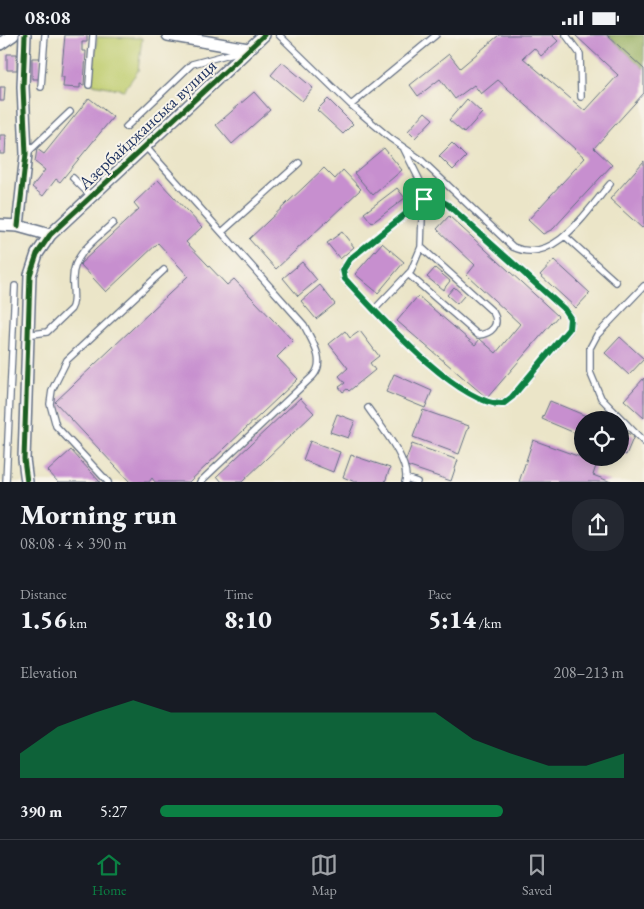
<!DOCTYPE html>
<meta charset="utf-8">
<style>
:root{--surface:#171b24;--page:#242831;--text:#f1f3f6;--muted:#9ea1a6;--line:#363941;--accent:#0b8043}
body{margin:0;font-family:"EB Garamond",serif;background:var(--page);color:var(--text);height:100vh;display:flex;flex-direction:column;font-size:19px;white-space:nowrap}
*{box-sizing:border-box;margin:0}
p{font-size:16px;color:var(--muted)}
.icon{flex:none;width:28px;height:28px;fill:none;stroke:currentColor;stroke-width:2;stroke-linecap:round;stroke-linejoin:round}
.map{position:relative;height:447px;overflow:hidden}
.panel{display:flex;flex-direction:column;background:var(--surface);flex:1}
.panel>*{flex:none}
.controls{position:absolute;left:574px;top:376px;display:grid;gap:10px}
.controls a{display:grid;place-items:center;width:55px;height:55px;border-radius:50%;background:var(--surface);box-shadow:0 2px 12px #0003;font-size:25px}
.pin{position:absolute;display:grid;place-items:center;width:42px;height:42px;color:#fff;margin:-21px;border-radius:10px;box-shadow:0 2px 8px #0006}
.round{display:grid;place-items:center;flex:none;width:52px;height:52px;border-radius:20px;background:var(--page)}
.summary{display:flex;align-items:center;justify-content:space-between;height:85px;padding:0 20px}
h1{font-size:28px;font-weight:800;line-height:38px}
.figures{display:grid;grid-template-columns:repeat(3,1fr);gap:8px;height:85px;padding:5px 20px}
.figures div{display:grid;align-content:center}
.figures b{font-size:25px;font-weight:800}
.figures small{font-size:14px;font-weight:400}
.figures p{font-size:14px}
.chart{height:140px;padding:10px 20px}
.chart p{display:flex;justify-content:space-between}
.chart svg{width:100%;height:90px;margin-top:5px;fill:var(--accent);opacity:.7}
ul{padding:0 20px;list-style:none;font-size:16px}
li{display:grid;grid-template-columns:80px 60px 1fr;align-items:center;height:38px}
li i{height:12px;border-radius:6px;background:var(--accent)}
.status{display:flex;justify-content:space-between;align-items:center;height:35px;padding:0 25px;background:var(--surface);direction:ltr}
.status svg{height:14px;fill:currentColor}
.tab-bar{display:flex;justify-content:space-around;align-items:center;height:70px;border-top:1px solid var(--line);background:var(--surface);font-size:14px;color:var(--muted)}
.tab-bar a{display:grid;justify-items:center;gap:2px}
.tab-bar .active{color:var(--accent)}
.map>svg:first-child{display:block}
.green{fill:#c0cd6f;stroke:#6e7e66}
.forest{fill:#98b062;stroke:#5a7060}
.building{fill:#c78fcf}
.lines{fill:none;stroke-linecap:round;stroke-linejoin:round}
.service-casing{stroke:#646f83;stroke-width:8}
.minor-casing{stroke:#646f83;stroke-width:14}
.service{stroke:#fff;stroke-width:5.5}
.minor{stroke:#fff;stroke-width:11}
.cycleway-casing{stroke:#f7f3e8;stroke-width:8}
.cycleway{stroke:#1b5e20;stroke-width:5}
.route-casing{stroke:#fff;stroke-width:10}
.route{stroke:#0b8043;stroke-width:6}
.labels{text-anchor:middle;dominant-baseline:central;stroke-width:4;stroke-linejoin:round;paint-order:stroke}
.street-label{font-size:18px;fill:#1b2f5e;stroke:#f7f3e8}
</style>
<div class="status"><b>08:08</b><svg viewBox="0 0 49 12"><path d="M0 12V9h3v3zM5 12V6h3v6zM10 12V3h3v9zM15 12V0h3v12zM26 1h20v11H26zM47 4h2v5h-2z"/></svg></div>
<div class="map">
<svg width="644" height="447" viewBox="0 0 644 447">
<rect width="100%" height="100%" fill="#f7f3e8"/>
<filter id="ink" filterUnits="userSpaceOnUse"><feTurbulence type="fractalNoise" baseFrequency=".02" numOctaves="2"/><feDisplacementMap in="SourceGraphic" scale="10" xChannelSelector="R" yChannelSelector="G"/><feConvolveMatrix kernelMatrix="1 2 1 2 8 2 1 2 1" color-interpolation-filters="sRGB"/></filter>
<filter id="wash" filterUnits="userSpaceOnUse"><feTurbulence type="fractalNoise" baseFrequency=".0096" numOctaves="4" result="noise"/><feDisplacementMap in="SourceGraphic" scale="20" xChannelSelector="R" yChannelSelector="G"/><feGaussianBlur stdDeviation="1.12" result="paint"/><feColorMatrix in="noise" values="0 0 0 0 0 0 0 0 0 0 0 0 0 0 0 0 0 1.4 0 .05"/><feComposite in="paint" operator="in"/></filter>
<g filter="url(#wash)">
<rect width="100%" height="100%" fill="#ebe5c8"/>
<path class="green" d="M97,2L142,3L138,36L124,55L92,49Z"/>
<path class="forest" d="M608,0H644V34Z"/>
<g id="blocks">
<path class="building" d="M65,0H87V7H82V16H86L84,50L80,49V53L63,52L64,42H61Z
M499,0H552L558,6L541,21L534,13L523,23L585,76L618,40L575,0H607L644,34V58L594,113L612,130L553,194L543,199L528,185L585,123L498,45L481,59L474,50L455,64L440,44L418,61L410,50L449,19L460,33Z
M7,19H17V35H7Z
M32,23H40V44H32Z
M282,27L313,53L302,66L271,40Z
M0,52H5L4,66H0Z
M254,57L270,75L232,109L216,90Z
M89,63L113,82L60,147L56,144L43,161L32,152L45,135L35,127L37,114L44,119Z
M328,64L353,89L343,99L317,75Z
M467,64L482,78L464,98L449,85Z
M425,77L433,84L415,103L408,96Z
M0,100H6L5,119H0Z
M452,108L466,122L453,135L439,121Z
M384,113L402,135L373,160L354,138Z
M644,126V191L642,193L610,164Z
M324,133L335,144L343,135L361,154L276,234L249,204Z
M158,145L202,192L186,207L227,250L234,244L293,306L277,322L298,344L189,447H155L152,443L149,447H130L55,367L188,241L158,208L106,257L80,229L139,174L134,168Z
M397,153L405,163L372,188L364,178Z
M449,181L558,281L487,363L397,286L418,261L475,310L480,304L496,318L520,289L467,240L475,230L437,194Z
M342,197L354,212L340,224L327,208Z
M382,208L404,227L378,258L355,239Z
M554,225L590,258L576,273L540,240Z
M302,227L317,245L298,261L283,243Z
M435,233L450,246L443,255L427,242Z
M320,250L335,269L316,284L301,266Z
M454,252L464,261L457,269L447,260Z
M345,296L350,303L360,296L379,321L370,328L375,335L349,356L347,354L343,357L339,352L345,348L339,341L348,333L329,309Z
M620,302L644,324L629,340L605,318Z
M394,339L432,356L425,373L386,357Z
M644,343V383L624,365Z
M300,363L314,378L242,447H222L217,441Z
M550,366L596,385H582V401L542,384Z
M423,375L469,391L459,419L413,402Z
M337,379L355,386L348,403L330,397Z
M620,395L634,401L626,420L620,417Z
M533,405L597,428L593,440L611,447H519Z
M310,406L340,417L333,437L303,425Z
M412,409L458,425L451,446L404,430Z
M71,415L100,447H58L48,436Z
M351,420L390,433L385,447H355L343,442Z"/>
</g>
</g>
<g filter="url(#ink)">
<use href="#blocks" fill-opacity="0" stroke="#646f83" stroke-width="1"/>
<g class="lines">
<defs>
<path id="service" d="M279,0L351,70L390,103L420,124L513,212C554,231 587,176 610,149
M566,0L580,19L581,62
M89,50L93,0
M41,52L45,0
M351,70L436,0
M126,92L192,29L241,16
M144,110L304,290C311,305 327,326 313,341L200,447
M26,119L70,77
M73,143L91,161
M424,164H438L447,169L564,274L570,283L569,295L512,362L503,369C458,371 376,277 345,244L343,235L350,224Z
M222,197L299,128
M565,201L616,247
M408,239L478,300C491,299 501,290 493,277L421,212
M644,251L597,300L590,313V337L601,363L644,407
M374,275L411,236L421,212L423,152L404,114
M26,300L47,297L71,274C76,266 72,253 73,243C73,219 96,204 113,188
M368,373C379,389 412,428 405,447
M406,443L417,447
M6,447L15,251
M108,447L56,391L50,369L52,355L67,325L164,235"/>
<path id="minor" d="M168,0L248,14
M0,9L13,0
M0,190L18,191L50,200
M18,191L26,119L23,52L25,0
M27,447L24,424L30,240L37,219L50,200L264,0"/>
</defs>
<use href="#service" class="service-casing"/>
<use href="#minor" class="minor-casing"/>
<use href="#service" class="service"/>
<use href="#minor" class="minor"/>
<defs>
<path id="cycleway" d="M18,191L26,119L23,52L25,0
M27,447L24,424L30,240L37,219L50,200L264,0"/>
</defs>
<use href="#cycleway" class="cycleway-casing"/>
<use href="#cycleway" class="cycleway"/>
</g>
</g>
<g class="lines" filter="url(#ink)">
<defs>
<path id="route" d="M424,164H438L447,169L564,274L570,283L569,294L512,362L503,369C458,371 376,277 345,244L343,235L350,224Z"/>
</defs>
<use href="#route" class="route-casing"/>
<use href="#route" class="route"/>
</g>
<g class="labels">
<g class="street-label">
<text transform="translate(147 89) rotate(-43)">Азербайджанська вулиця</text>
</g>
</g>
</svg>
<div class="controls">
<a><svg class="icon" aria-label="locate" viewBox="0 0 24 24"><circle cx="12" cy="12" r="6"/><path d="M12 2v4M12 18v4M2 12h4M18 12h4"/></svg></a>
</div>
<div class="pin" style="left:424px;top:164px;background:#1e9e55"><svg class="icon" aria-label="arrive" viewBox="0 0 24 24"><path d="M6 21V4h12l-3 4 3 4H6"/></svg></div>
</div>
<section class="panel">
<div class="summary"><div><h1>Morning run</h1><p>08:08 · 4 × 390 m</p></div><a class="round"><svg class="icon" aria-label="share" viewBox="0 0 24 24"><path d="M12 15V3M7 8l5-5 5 5M5 13v7h14v-7"/></svg></a></div>
<div class="figures">
<div><p>Distance</p><b>1.56<small> km</small></b></div>
<div><p>Time</p><b>8:10</b></div>
<div><p>Pace</p><b>5:14<small> /km</small></b></div>
</div>
<div class="chart"><p><span>Elevation</span>208–213 m</p>
<svg viewBox="0 0 160 44" preserveAspectRatio="none"><path d="M0 44V32L10 19L20 12L30 6L40 12L50 12L60 12L70 12L80 12L90 12L100 12L110 12L120 25L130 32L140 38L150 38L160 32V44z"/></svg>
</div>
<ul>
<li><b>390 m</b>5:27<i style="width:74%"></i></li>
</ul>
</section>
<nav class="tab-bar">
<a class="active"><svg class="icon" aria-label="home" viewBox="0 0 24 24"><path d="M3 11l9-7 9 7M6 9v11h12V9"/></svg>Home</a>
<a><svg class="icon" aria-label="map" viewBox="0 0 24 24"><path d="M3 6l6-2 6 2 6-2v14l-6 2-6-2-6 2zM9 4v14M15 6v14"/></svg>Map</a>
<a><svg class="icon" aria-label="saved" viewBox="0 0 24 24"><path d="M7 4h10v16l-5-4-5 4z"/></svg>Saved</a>
</nav>
